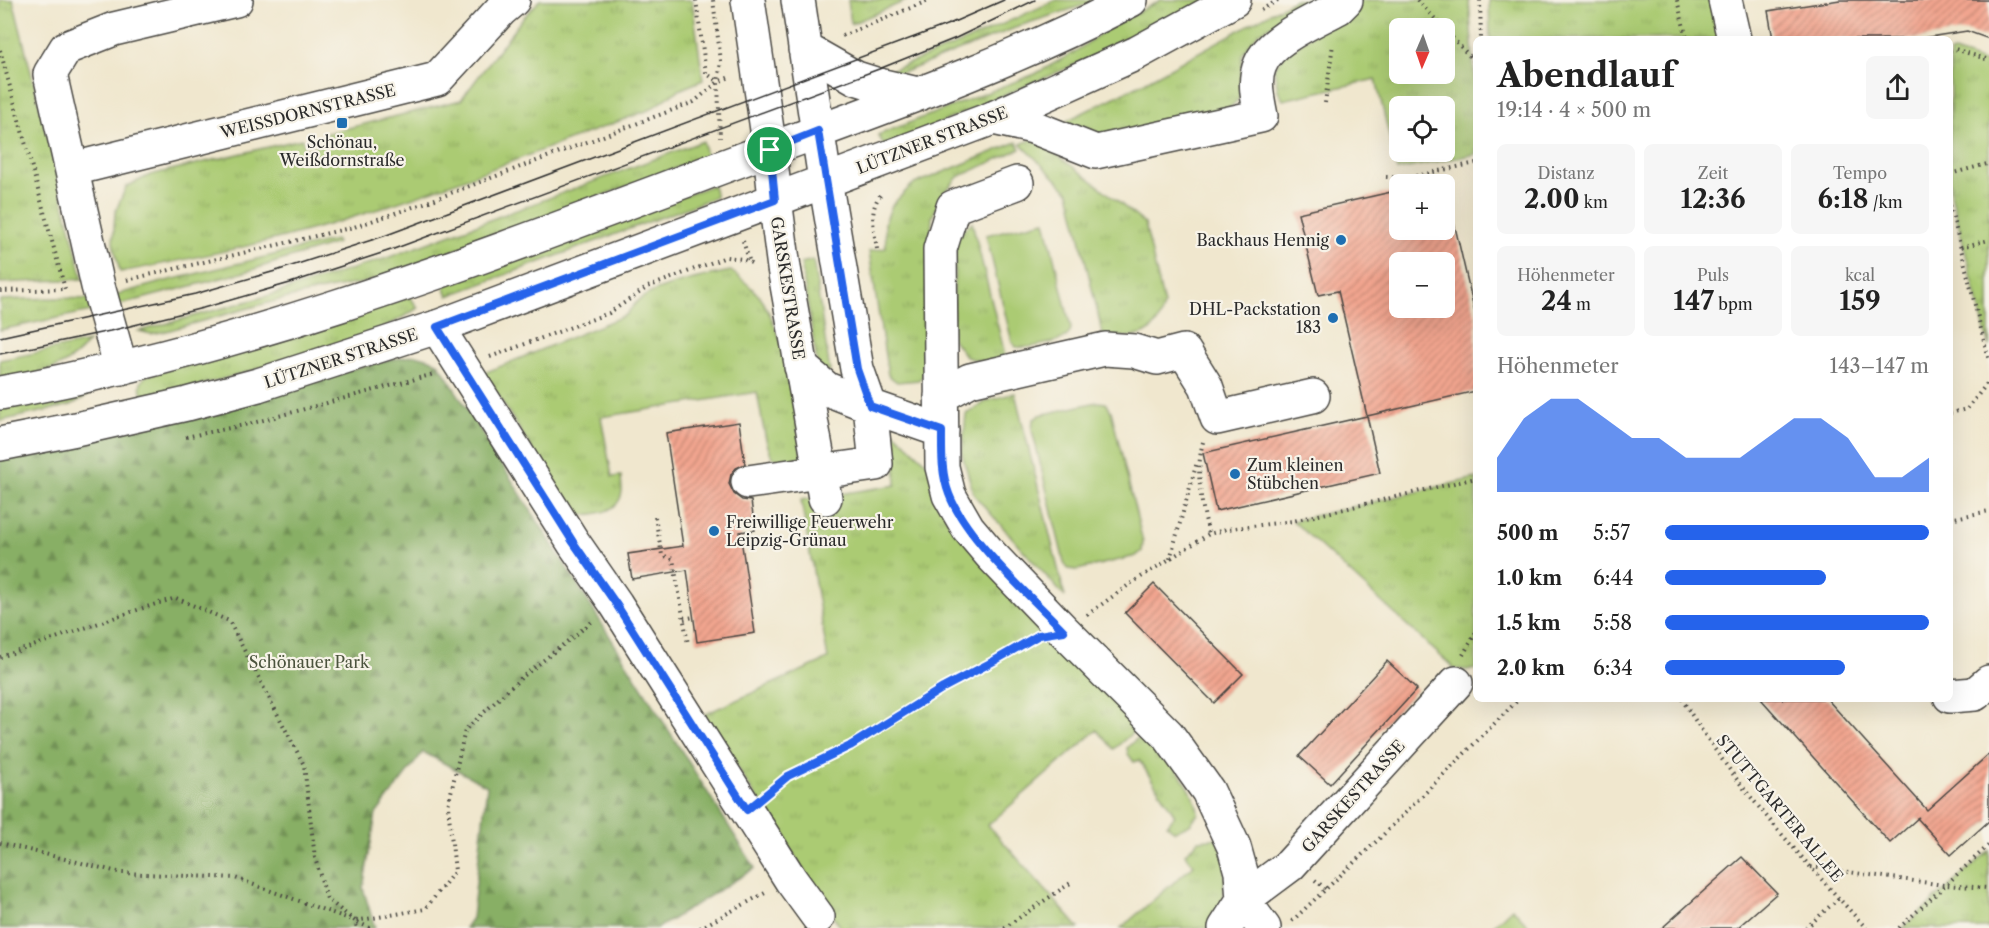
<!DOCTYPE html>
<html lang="de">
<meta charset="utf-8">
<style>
:root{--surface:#fff;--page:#f6f6f6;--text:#222;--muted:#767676;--accent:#2563eb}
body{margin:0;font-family:"Libre Caslon Text",serif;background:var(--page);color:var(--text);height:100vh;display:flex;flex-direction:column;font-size:22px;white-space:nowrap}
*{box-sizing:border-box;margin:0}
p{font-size:20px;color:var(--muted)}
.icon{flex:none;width:33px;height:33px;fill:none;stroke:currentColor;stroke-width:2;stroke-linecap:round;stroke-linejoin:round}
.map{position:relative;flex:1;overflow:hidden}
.panel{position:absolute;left:1473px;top:36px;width:480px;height:666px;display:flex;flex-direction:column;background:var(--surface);border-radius:9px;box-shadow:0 6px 24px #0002}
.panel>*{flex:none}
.needle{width:39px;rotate:182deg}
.fabs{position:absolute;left:1389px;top:18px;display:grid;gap:12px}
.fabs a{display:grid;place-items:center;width:66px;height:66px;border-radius:9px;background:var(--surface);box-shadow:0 6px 24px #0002;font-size:30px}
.pin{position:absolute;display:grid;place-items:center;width:51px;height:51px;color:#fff;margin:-26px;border:3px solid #fff;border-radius:50%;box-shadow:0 2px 6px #0007}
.round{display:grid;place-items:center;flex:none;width:63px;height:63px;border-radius:9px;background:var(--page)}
.head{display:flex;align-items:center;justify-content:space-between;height:102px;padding:0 24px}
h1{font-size:33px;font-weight:800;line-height:45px}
.stats{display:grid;grid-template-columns:repeat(3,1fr);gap:9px;height:102px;padding:6px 24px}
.stats div{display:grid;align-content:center;border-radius:9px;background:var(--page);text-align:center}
.stats b{font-size:26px;font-weight:800}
.stats small{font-size:16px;font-weight:400}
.stats p{font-size:16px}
.chart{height:168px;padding:12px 24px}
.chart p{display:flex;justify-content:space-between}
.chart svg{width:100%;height:108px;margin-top:6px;fill:var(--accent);opacity:.7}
ul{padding:0 24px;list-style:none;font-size:20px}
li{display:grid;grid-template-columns:96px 72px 1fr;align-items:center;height:45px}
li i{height:15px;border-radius:8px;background:var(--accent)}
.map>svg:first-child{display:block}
.grass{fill:url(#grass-tufts);stroke:#6b7b4f;stroke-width:1.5;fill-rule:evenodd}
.forest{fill:url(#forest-firs);stroke:#5a6d48;stroke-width:1.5}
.pitch{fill:#abcb73;stroke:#6b7b4f;stroke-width:1.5}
.building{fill:url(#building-hatch);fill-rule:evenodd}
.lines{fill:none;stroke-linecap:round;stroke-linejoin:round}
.minor-casing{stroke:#494743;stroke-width:36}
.major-casing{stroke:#494743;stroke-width:36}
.path{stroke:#494743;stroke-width:4;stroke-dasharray:1.5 4.5;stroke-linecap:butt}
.minor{stroke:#fff;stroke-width:33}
.major{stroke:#fff;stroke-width:33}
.tram{stroke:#2b2b2b;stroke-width:1.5}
.route-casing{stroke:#fff;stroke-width:12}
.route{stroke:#2563eb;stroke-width:8}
.poi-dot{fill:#1f6fb2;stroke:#f7f3e8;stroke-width:2}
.labels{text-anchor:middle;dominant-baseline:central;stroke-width:4.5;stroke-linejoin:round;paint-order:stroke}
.street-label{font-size:16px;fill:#2b2b2b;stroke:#f7f3e8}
.poi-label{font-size:16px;fill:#2b2b2b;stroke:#f7f3e8;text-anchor:end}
.park-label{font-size:16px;fill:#4b533d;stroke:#f7f3e8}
</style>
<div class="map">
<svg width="1989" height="928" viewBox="0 0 1989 928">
<defs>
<pattern id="grass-tufts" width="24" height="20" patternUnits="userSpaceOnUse" patternTransform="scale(1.5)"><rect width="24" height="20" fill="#abcb73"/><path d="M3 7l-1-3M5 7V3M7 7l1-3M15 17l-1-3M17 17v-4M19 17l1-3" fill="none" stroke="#93ae64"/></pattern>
<pattern id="forest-firs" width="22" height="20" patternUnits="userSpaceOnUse" patternTransform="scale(1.5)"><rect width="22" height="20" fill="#88af65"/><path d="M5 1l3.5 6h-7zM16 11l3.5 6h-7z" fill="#6f8f53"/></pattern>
<pattern id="building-hatch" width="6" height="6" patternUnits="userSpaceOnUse" patternTransform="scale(1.5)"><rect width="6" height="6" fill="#f2a58f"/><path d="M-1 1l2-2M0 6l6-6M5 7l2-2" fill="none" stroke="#c48775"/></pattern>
</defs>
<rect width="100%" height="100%" fill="#f7f3e8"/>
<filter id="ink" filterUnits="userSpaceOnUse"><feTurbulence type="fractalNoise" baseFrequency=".0167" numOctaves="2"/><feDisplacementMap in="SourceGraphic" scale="12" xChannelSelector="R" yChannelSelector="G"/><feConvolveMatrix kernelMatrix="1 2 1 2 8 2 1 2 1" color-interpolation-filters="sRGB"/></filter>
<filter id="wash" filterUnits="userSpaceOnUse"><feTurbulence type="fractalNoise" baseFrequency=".008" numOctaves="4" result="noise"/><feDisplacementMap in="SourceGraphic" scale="24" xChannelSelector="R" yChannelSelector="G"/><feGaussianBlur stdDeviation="1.35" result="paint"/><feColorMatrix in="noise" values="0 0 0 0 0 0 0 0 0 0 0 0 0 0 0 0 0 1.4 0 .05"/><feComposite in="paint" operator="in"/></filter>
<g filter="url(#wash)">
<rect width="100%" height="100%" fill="#f0e7ce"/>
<path class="grass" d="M0,0H13L83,279L0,283Z
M540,0H692L703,80L679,90L649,110C554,145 459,183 363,214C284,240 201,257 120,272L113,243L115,213L126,187L150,175L302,139L305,149L326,144L324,134L461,100L522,19Z
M848,0H908L851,24Z
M1056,0H1100L1025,24L907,71L895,74L884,73L961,43Z
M1161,0H1210L1157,29L885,147L878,135L1035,74L1073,53L1109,28Z
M1294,0H1317L1258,33L1242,55L1239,99L1223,114L1125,137L1091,135L1064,128L1068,120L1141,84Z
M1361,0H1469L1476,101V154L1397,170L1376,79L1283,100L1278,90L1274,69L1284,55ZM1400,28H1444V74H1400ZM1400,106H1444V152H1400Z
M1489,0H1711L1720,39H1490Z
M1954,52L1989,64V347L1950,190V53Z
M1034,138L1099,186L1145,224L1164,305C1156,341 1132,338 1103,335L1069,192L1021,144Z
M703,141L706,157L368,282C300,292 234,312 167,331L151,334L139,331L267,296L387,258Z
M1017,142L1020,149L958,177L943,194L932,217L925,373L919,380L897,382L888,375L869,251L886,248L885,223L892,205L912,185Z
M713,185L716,197L448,296L444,285Z
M972,222L1006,359L985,362L966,357L952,338L956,237Z
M335,240L337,243L245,272L118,305L115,295L162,282Z
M813,260L830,372L818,369L801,263Z
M731,271C743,280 756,290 764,303C790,350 795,406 802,458L791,465C785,463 778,462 773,457C765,448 760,406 757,392L601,417L612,477L621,476C621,481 622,486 622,491C620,514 590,516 573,514L484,373L626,315C630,310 634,304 639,300C658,285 706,276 731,271Z
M410,297L418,308L386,327L329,349L151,399L142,395C139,386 140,382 146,376Z
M57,298L88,299L91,311L0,330V300Z
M88,342C67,372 33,374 0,381V360Z
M91,388L89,395L71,405L0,421V407Z
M1015,393L1065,597L974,495L962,454L966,414L987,401Z
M894,432L927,463L1140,726L1114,749L1097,730L988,825L1079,928H841L703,715L828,659L801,500L896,485Z
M1476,478V669L1469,670L1455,669L1293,521Z
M1147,735C1164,754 1197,789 1198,814L1190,824L1175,831L1167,825L1175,815L1139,760L1134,762L1128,754L1127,748L1135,740Z
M1219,838L1226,863L1223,900L1210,928H1121L1194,865L1185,854L1199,840Z
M1989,851V928H1903Z"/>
<path class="forest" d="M416,355L430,359L439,364L755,868L658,928H465L472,918L487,786L423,752L376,814L363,888L375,928H0V458L389,360Z"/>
<path class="pitch" d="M1045,221L1071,328C1070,333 1070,333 1067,336C1059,343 1025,349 1016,347L1012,342L986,235Z
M1097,402L1106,403L1111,411L1143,542L1142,551L1136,556L1077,570L1068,569L1064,562L1032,430L1033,420L1040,415Z
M1512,908L1531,928H1491Z"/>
<g id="blocks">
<path class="building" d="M1840,0H1989V39L1967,31L1916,39H1773L1768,11Z
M1400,190V230H1444V219L1453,218L1476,317V391L1367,416L1338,291L1318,295L1298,213ZM1400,262H1444V308H1400Z
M1367,416L1380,473L1216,511L1203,453Z
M739,422L745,464L736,468L731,474L729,484L734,494L742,500L751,501L755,530L740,532L755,633L697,642L687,570L632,579L628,554L683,546L666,433Z
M1154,584L1243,674L1214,703L1125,613Z
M1387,661L1417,689L1330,784L1299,756Z
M1761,699H1827L1927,810L1989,754V821L1951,855L1917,818L1919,817L1890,843Z
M1742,857L1777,893L1737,928H1662Z"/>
</g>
</g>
<g filter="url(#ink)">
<use href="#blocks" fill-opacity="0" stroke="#494743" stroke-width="1.5"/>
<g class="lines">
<defs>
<path id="minor" d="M1725,0L1734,39
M993,118L1033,127L1096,152L1261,116C1258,100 1253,81 1260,65C1270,39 1314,21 1338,8L1346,0
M73,169L437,79L501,10L513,0
M1017,183L953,207L940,249L942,467L949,495L968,528L991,555L1064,631L1168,735L1208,791L1234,847L1241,872L1243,900L1264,928
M775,199L784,268L825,498
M437,327L573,542L616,604L791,880L818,917
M801,367L827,389L870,406L942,431
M121,368L98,286L50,74L66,48L114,29L236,0
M941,396L970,380L1105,349L1134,351L1157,358L1184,351L1206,386L1217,418L1313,396
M748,482L876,464L870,406L857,369L825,180
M1950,696L1975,694L1989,682
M1225,928L1243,900L1290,865L1456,683"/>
<path id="major" d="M748,0L770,150L775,199
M798,0L825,180
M805,49L856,78L875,84L918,94
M0,393C242,350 472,261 701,175C846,120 994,72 1131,0
M0,444L76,429L187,404L258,385L437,327L993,118L1137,53L1234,0"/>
</defs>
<use href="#minor" class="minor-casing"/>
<use href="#major" class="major-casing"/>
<path class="path" d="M696,0L706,73L717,81
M713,0L721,61L718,82L720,138
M1417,0L1444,28
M1480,0L1481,39
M1677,0L1687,39
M1261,10L1278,0
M1444,29L1476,63
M842,36L930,0
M0,50L65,289
M1950,50L1955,49L1989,60
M1325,103L1333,44
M1950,174L1987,164L1989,165
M1386,177L1406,178L1476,163
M1950,205L1989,361
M743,241L749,260
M1961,247L1989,240
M877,249C874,230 868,208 882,193
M127,280L354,227L419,205L694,102L718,82L730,77
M0,291L65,289
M490,357L609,313L648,287L726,257L743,259L753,264
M1950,413L1967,409L1989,381
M186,437L249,424L434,374
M1203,442C1195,472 1201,504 1209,534
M655,517L662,555L673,559L688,644
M1950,519L1989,511
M1170,559L1197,462
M1087,615L1130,584L1209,534L1228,529L1293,521L1476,478
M684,619L694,617
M1463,655L1476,632
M0,657C59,638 117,615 176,598L229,621L304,765L315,858L327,899L355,921L357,928
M1682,699C1732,783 1800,856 1866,928
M769,791L788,775L850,746L943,688L1032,639
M0,843L122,873L235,878L352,920
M1811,867L1944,885L1989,888
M1315,880L1326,889
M1292,921L1381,837L1519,699
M370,928L355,921L425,909L455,871L448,806L465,730L521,678L593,621
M700,928L765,893
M1004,928L1072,882
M1806,928L1839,898
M1899,928L1989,845"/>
<use href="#minor" class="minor"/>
<use href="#major" class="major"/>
<path class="tram" d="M0,337L195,294L279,270L384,236L949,24L1004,0
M0,354L110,331L203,308L290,283L391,250L879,69L956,38L1035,0"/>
</g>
</g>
<g class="lines" filter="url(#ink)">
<defs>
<path id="route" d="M818,131L857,369L870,406L942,431C942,452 941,473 949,494C966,539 1030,596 1064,631L1039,635L994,661L943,688L850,746L788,776L747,810L616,604L573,542L437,327L775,200L770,150Z"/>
</defs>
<use href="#route" class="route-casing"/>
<use href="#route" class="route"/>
</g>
<g class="poi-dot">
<rect x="336" y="117" width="12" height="12" rx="3"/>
<circle cx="1341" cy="240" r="6"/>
<circle cx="1333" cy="318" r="6"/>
<circle cx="1235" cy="474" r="6"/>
<circle cx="714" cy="531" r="6"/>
</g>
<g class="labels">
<g class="street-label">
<text transform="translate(308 111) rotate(-14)">WEISSDORNSTRASSE</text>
<text transform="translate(932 140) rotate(-21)">LÜTZNER STRASSE</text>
<text transform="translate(788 288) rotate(81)">GARSKESTRASSE</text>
<text transform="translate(341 358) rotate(-18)">LÜTZNER STRASSE</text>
<text transform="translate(1353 796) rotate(-48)">GARSKESTRASSE</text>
<text transform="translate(1780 808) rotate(50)">STUTTGARTER ALLEE</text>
</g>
<g class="poi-label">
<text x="342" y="142" text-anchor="middle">Schönau,<tspan x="342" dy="18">Weißdornstraße</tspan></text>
<text x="1329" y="240">Backhaus Hennig</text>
<text x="1321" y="309">DHL-Packstation<tspan x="1321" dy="18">183</tspan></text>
<text x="1247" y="465" text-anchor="start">Zum kleinen<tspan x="1247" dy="18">Stübchen</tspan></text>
<text x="726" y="522" text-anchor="start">Freiwillige Feuerwehr<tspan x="726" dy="18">Leipzig-Grünau</tspan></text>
</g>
<g class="park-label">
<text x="309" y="662">Schönauer Park</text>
</g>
</g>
</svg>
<div class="fabs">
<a><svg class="needle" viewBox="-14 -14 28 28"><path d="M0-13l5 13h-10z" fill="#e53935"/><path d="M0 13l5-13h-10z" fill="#767676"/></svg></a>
<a><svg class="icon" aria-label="locate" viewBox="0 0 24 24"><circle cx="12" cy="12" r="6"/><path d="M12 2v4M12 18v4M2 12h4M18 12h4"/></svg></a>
<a>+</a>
<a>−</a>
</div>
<div class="pin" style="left:770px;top:150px;background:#1e9e55"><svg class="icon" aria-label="arrive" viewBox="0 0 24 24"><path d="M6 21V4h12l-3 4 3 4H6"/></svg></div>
<section class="panel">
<div class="head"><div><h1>Abendlauf</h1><p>19:14 · 4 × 500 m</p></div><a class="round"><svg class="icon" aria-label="share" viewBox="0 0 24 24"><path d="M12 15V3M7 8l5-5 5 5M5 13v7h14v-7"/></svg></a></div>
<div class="stats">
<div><p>Distanz</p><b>2.00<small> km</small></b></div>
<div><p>Zeit</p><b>12:36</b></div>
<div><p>Tempo</p><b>6:18<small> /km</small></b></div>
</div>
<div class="stats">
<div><p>Höhenmeter</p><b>24<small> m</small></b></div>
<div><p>Puls</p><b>147<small> bpm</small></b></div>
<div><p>kcal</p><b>159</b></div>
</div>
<div class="chart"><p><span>Höhenmeter</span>143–147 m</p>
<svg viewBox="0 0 160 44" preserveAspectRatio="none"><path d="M0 44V30L10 14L20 6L30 6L40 14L50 22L60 22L70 30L80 30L90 30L100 22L110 14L120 14L130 22L140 38L150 38L160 30V44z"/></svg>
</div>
<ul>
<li><b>500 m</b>5:57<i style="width:100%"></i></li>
<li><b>1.0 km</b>6:44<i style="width:61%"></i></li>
<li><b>1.5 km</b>5:58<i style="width:100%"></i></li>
<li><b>2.0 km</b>6:34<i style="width:68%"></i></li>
</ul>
</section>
</div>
